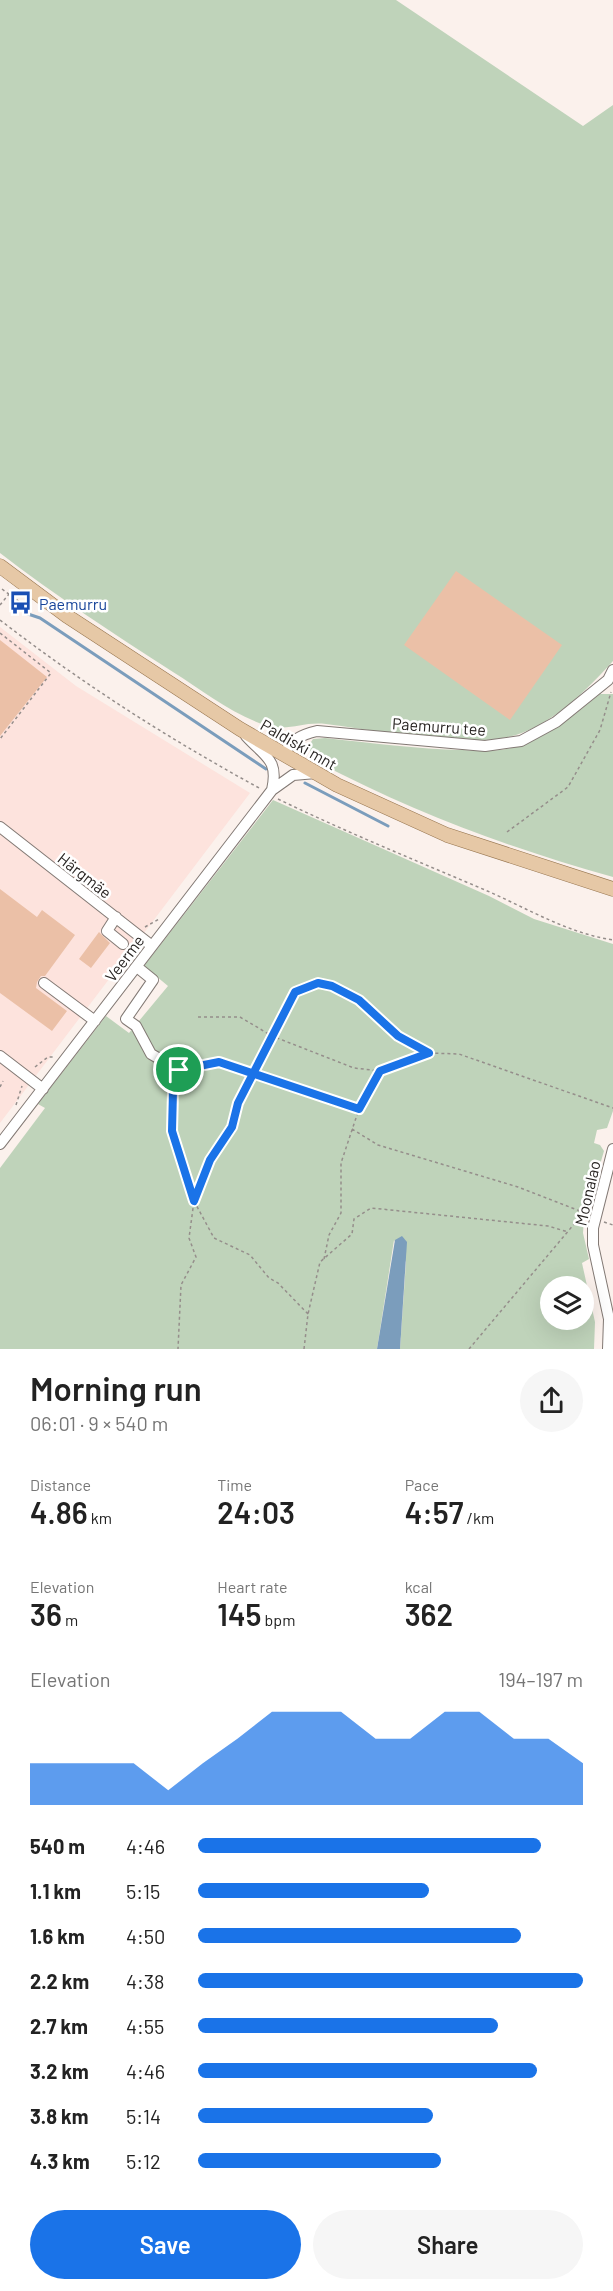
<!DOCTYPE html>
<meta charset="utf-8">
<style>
:root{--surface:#fff;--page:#f6f6f6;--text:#222;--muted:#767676;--accent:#1a73e8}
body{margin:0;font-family:Barlow,sans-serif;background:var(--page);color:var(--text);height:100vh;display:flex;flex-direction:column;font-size:22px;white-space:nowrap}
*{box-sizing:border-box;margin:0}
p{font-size:20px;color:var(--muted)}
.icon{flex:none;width:33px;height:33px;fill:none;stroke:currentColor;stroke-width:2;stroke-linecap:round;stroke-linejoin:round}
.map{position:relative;height:1349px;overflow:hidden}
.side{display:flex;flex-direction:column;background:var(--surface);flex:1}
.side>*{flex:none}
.buttons{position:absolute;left:540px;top:1276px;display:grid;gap:12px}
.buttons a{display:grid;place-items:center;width:54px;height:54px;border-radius:50%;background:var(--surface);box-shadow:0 6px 24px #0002;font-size:30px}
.pin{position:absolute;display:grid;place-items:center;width:51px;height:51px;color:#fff;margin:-26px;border:3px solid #fff;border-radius:50%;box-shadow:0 2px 6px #0007}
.round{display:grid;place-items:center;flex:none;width:63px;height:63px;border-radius:32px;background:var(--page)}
.overview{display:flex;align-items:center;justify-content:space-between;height:102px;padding:0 30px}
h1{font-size:33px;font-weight:600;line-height:45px}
.stats{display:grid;grid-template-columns:repeat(3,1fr);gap:9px;height:102px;padding:6px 30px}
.stats div{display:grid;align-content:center}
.stats b{font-size:30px;font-weight:600}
.stats small{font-size:16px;font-weight:400}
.stats p{font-size:16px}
.chart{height:168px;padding:12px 30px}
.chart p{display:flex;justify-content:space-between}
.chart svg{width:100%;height:108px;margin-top:6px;fill:var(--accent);opacity:.7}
.primary-button{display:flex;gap:12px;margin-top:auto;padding:12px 30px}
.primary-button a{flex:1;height:69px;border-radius:36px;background:var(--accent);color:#fff;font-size:24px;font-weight:600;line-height:69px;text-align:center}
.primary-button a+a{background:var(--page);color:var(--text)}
ul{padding:0 30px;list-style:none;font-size:20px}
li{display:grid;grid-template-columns:96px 72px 1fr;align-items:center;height:45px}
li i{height:15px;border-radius:8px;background:var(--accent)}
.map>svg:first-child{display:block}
.commercial{fill:#fde3dd}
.green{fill:#bfd3ba;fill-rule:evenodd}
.water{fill:#7b9dbc}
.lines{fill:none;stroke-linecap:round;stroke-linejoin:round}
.stream{stroke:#7b9dbc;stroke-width:3}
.building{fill:#ebc0a7}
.minor-casing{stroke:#827974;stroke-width:12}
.major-casing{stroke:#987751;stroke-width:15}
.path{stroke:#958e8b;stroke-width:1.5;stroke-dasharray:3 3;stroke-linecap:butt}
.minor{stroke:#fff;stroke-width:10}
.major{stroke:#e6c8a6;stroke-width:14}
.route-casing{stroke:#fff;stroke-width:12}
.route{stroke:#1a73e8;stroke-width:8}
.labels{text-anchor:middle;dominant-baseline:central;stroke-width:5;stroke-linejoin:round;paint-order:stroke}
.transit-label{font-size:16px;fill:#164399;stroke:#fff;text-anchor:start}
.street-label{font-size:16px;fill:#282422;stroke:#fff}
</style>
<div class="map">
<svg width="613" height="1349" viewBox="0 0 613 1349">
<rect width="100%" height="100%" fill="#fbf1ec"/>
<path class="commercial" d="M0,627L76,686L250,793L0,1123Z"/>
<path class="green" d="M0,0H396L583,126L613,105V661C587,690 554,723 516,735C467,750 378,730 326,724C300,721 288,734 259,723C228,711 200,689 173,672C114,634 56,596 0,553Z
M600,694H613V877C506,847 416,813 317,762L311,756L309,745L313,739L325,738C371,743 417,749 463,750C481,751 501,752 518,746C550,736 575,714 600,694Z
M273,800L489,896L534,919L613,944V1111L607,1128L597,1130L594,1143L600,1145L604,1151L584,1219L583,1233L589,1259L582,1263L595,1322L594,1349H400L406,1262L394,1240L377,1349H0V1168L45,1108L38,1104L106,1016L129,1033L168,986L144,966ZM550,1287H584V1320H550Z"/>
<path class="water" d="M402,1236L407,1242L400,1349H377L395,1240Z"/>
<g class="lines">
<path class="stream" d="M25,613L40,618L266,769
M305,783L388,826"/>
</g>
<path class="building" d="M456,571L562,645L510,720L404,645Z
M0,640L47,677L0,736Z
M0,889L37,917L42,910L75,935L45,976H41L37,982L36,988L67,1011L52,1031L0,993Z
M99,932L110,943L91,968L79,959Z"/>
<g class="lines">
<defs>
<path id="minor" d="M246,736C265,757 279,759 272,790
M283,755C291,740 300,735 317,731L485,746L521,741L556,722L608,680L613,670
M0,827L152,946
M116,917L107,931L123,944
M137,967L153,980L126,1019L136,1026L151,1054L179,1070
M44,983L95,1021
M0,1056L43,1089
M0,1144L272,790L293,775L316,773
M608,1349L609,1319L593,1245V1228L613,1149"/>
<path id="major" d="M0,566L67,616L240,729L337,785L447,835L613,889"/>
</defs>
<use href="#minor" class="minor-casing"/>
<use href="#major" class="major-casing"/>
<path class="path" d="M2,589L21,603
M0,605L9,594
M0,620C83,684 169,739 261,789
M0,633L51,673L0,739
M278,799C346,832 415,860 485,890C527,908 567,933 613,940
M507,832L568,787L600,730L611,692
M145,927L159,919
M124,964L130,952
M198,1017H240L272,1036L354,1068L380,1071L429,1053L459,1054L613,1108
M35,1067L48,1057H53
M191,1068L219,1062L359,1109
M176,1080L173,1091L172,1131L194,1201L189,1238L196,1257L181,1285L178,1349
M0,1087L3,1081
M16,1105L22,1086
M352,1129L378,1145L518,1187L585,1213
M604,1222L613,1225
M324,1259L329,1235L341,1213V1163L359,1109L379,1072
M308,1314L278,1283L269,1278L250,1255L214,1238L194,1201L210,1160L232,1127L238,1103L288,1001C321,955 369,1012 396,1034C406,1042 418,1047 429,1053
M304,1349L308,1314L320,1262L352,1234L354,1219L371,1208L548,1226L568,1232
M469,1349L575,1223L583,1225"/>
<use href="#minor" class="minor"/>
<use href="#major" class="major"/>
</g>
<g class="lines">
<defs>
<path id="route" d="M179,1070L219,1062L359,1109L380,1071L429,1053L398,1036L359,1000L332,986L318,983L295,992L238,1103L232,1127L210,1160L194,1201L172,1131L173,1091L179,1070"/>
</defs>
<use href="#route" class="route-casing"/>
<use href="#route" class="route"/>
</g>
<defs>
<symbol id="bus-bare" viewBox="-9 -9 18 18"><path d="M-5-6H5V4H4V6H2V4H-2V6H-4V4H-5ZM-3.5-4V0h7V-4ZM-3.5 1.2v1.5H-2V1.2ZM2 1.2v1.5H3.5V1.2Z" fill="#1a4fb4" stroke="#fff" stroke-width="2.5" paint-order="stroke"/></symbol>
</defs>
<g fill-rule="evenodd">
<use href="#bus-bare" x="4" y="586" width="33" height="33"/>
</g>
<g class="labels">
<g class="transit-label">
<text x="39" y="603">Paemurru</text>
</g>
<g class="street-label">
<text transform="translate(439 726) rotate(4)">Paemurru tee</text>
<text transform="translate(299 744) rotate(30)">Paldiski mnt</text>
<text transform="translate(85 875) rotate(38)">Härgmäe</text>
<text transform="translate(124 958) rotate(-53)">Veerme</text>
<text transform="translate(587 1193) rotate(-77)">Moonalao</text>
</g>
</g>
</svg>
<div class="buttons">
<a><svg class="icon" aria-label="layers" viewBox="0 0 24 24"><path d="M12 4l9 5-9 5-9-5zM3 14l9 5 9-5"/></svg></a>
</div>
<div class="pin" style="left:179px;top:1070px;background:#1e9e55"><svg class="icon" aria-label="arrive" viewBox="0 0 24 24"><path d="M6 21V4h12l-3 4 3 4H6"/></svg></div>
</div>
<section class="side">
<div class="overview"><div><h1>Morning run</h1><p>06:01 · 9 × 540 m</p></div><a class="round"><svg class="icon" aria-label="share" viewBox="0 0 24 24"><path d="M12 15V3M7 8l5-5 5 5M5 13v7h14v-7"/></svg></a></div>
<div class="stats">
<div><p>Distance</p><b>4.86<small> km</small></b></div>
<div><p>Time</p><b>24:03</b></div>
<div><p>Pace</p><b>4:57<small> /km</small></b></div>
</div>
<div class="stats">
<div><p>Elevation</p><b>36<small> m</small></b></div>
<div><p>Heart rate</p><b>145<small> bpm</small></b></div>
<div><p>kcal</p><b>362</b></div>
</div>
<div class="chart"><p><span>Elevation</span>194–197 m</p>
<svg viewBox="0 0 160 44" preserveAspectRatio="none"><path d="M0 44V27L10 27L20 27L30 27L40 38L50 27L60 17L70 6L80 6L90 6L100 17L110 17L120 6L130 6L140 17L150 17L160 27V44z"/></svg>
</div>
<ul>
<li><b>540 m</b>4:46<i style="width:89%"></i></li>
<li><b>1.1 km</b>5:15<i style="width:60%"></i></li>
<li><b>1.6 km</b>4:50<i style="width:84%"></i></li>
<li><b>2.2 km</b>4:38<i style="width:100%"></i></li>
<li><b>2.7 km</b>4:55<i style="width:78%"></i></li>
<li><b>3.2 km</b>4:46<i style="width:88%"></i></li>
<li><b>3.8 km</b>5:14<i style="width:61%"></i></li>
<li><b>4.3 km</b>5:12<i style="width:63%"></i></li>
</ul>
<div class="primary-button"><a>Save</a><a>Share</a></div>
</section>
